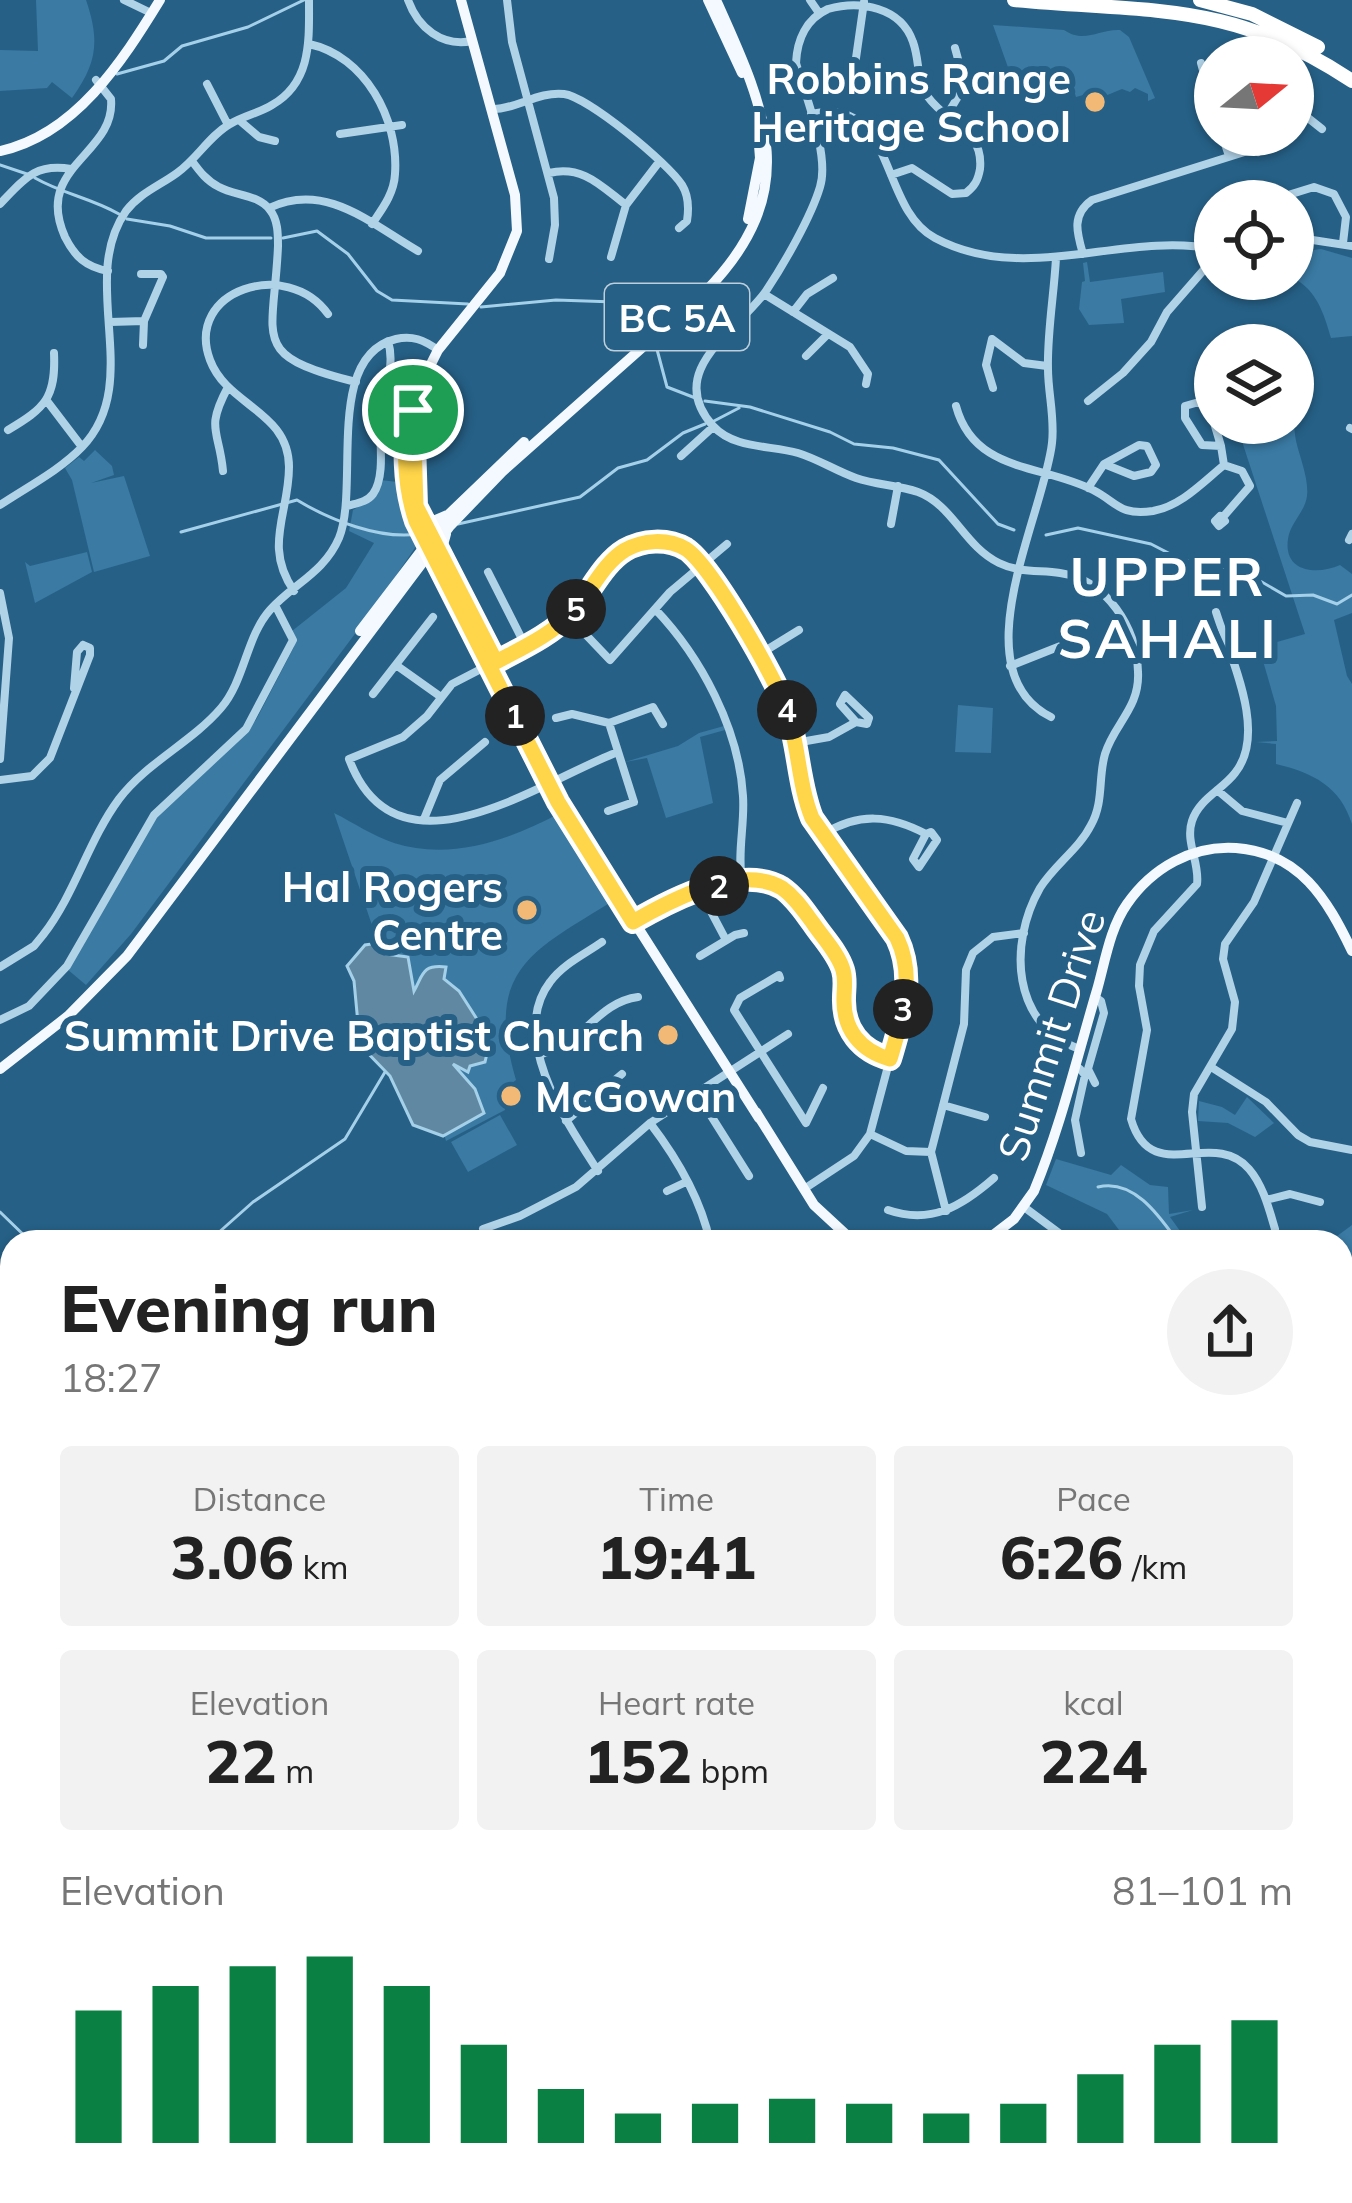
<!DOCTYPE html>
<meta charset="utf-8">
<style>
:root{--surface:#fff;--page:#f2f2f2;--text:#222;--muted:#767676;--accent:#0b8043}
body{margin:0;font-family:Mulish,sans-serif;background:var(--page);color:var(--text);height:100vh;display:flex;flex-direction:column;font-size:45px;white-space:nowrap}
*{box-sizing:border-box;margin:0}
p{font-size:39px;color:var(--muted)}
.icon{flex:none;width:66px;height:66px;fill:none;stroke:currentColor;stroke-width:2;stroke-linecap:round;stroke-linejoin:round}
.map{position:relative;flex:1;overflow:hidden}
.side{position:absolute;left:0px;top:1230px;width:1353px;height:975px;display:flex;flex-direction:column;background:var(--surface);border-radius:36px 36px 0 0;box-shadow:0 3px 9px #0004}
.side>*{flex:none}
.needle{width:78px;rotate:72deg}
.buttons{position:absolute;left:1194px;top:36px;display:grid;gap:24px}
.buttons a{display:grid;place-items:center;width:120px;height:120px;border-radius:50%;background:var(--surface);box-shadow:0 3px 9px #0004;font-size:60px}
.pin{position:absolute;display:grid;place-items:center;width:102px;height:102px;color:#fff;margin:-51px;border:6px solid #fff;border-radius:50%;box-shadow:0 3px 12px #0007}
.km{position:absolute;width:60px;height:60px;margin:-30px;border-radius:50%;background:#222;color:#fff;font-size:33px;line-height:60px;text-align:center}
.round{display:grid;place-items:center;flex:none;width:126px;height:126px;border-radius:63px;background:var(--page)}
.head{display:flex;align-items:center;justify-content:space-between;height:204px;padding:0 60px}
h1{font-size:66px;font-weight:800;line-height:90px}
.figures{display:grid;grid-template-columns:repeat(3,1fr);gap:18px;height:204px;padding:12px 60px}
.figures div{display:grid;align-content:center;border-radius:12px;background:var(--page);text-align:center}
.figures b{font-size:60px;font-weight:800}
.figures small{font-size:33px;font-weight:400}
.figures p{font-size:33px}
.chart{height:336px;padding:24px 60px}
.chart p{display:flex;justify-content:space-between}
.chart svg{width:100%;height:216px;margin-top:12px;stroke:var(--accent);stroke-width:6}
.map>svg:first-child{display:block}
.green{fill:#3a7aa3}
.water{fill:#6188a3;stroke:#a5d0e9;stroke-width:3}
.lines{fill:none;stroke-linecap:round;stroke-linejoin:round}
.stream{stroke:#a5d0e9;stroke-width:3}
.minor{stroke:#b1d3e8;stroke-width:8}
.major{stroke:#f3f9fe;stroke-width:10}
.highway{stroke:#fff;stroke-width:14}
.route-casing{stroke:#fff;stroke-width:24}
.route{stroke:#ffd54a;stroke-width:15}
.poi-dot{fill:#f1b975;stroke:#266086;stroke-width:4.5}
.labels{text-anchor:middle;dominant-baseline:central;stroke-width:12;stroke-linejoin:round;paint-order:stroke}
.shield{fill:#266086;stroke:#becfdb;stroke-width:3}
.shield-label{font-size:39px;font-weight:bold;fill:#fff}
.poi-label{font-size:42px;font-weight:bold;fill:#fff;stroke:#266086;text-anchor:end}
.street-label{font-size:42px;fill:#fff;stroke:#266086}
.district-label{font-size:54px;font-weight:bold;letter-spacing:3px;fill:#fff;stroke:#266086}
</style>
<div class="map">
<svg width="1352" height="2203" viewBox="0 0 1352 2203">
<rect width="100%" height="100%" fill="#266086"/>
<path class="green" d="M36,0H86C100,41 97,63 72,98L52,82L47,88L0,91V50L38,51Z
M993,25L1064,30C1085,44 1098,29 1120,30L1129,37L1155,98L1148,101V94L1135,88L1130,92L1122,89L1105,96L1101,90L1076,97L1070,78L1010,73Z
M1321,249L1352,258V336L1331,338C1324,314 1317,290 1293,278V253Z
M1087,262L1090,282L1163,272L1165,292L1121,299L1124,323L1089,325L1079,309L1082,282L1085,281L1083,263Z
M1293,375L1298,376C1295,398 1292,419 1296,441C1300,458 1309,479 1307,496C1305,512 1290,523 1288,539C1283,573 1318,575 1340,565L1352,574V613L1334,620L1347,676L1352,684V824C1340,786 1313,773 1276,764V744L1256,742L1277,741L1276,706L1259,647L1305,634L1236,423H1293Z
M95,450L112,466L114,475L91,483L124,476L150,556L94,572L72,480L65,468L79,457L84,461Z
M380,480L407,483L421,539L369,615L131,934L86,985L67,969L158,815L256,720L294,647L292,631L346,588L374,543L349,531L353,510L365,503Z
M87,552L92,572L35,603L25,562L30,566Z
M958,705L993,708L991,753L955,752Z
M724,726L725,730L700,737L713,803L666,818L647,758L625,762L678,746L699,733Z
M334,813C354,823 373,836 394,843C450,861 509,840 558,814L613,901C530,952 484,971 516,1080L507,1087L513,1086L518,1102L509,1106L502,1090L505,1110L446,1141L444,1134L484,1112L475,1089L453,1064L468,1072L470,1066L485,1062L488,1049L482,1027L459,991L444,979L446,967L431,966L414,991L408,957L386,954L378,943Z
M1247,1097L1274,1123L1255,1137L1228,1123L1198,1121L1199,1101L1222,1107L1235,1115Z
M500,1115L517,1145L468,1172L451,1142Z
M1056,1159L1111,1175L1121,1165L1150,1185L1168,1187L1169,1214L1193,1210L1170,1217L1188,1242H1128L1107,1214L1046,1185Z
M1352,1225V1565L1341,1569V1242H1329Z
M1352,1636V1836L1341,1827V1703L1349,1695L1347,1685L1341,1681V1638Z
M1352,1853V2203H986L980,2193H1341V1854Z
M499,2193H839L843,2203H481Z"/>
<path class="water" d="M378,943L386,954L408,957L414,991C423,975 422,964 446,967L444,979L459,991L482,1027L488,1049L485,1062L470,1066L468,1072L453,1064L475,1089L484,1113L443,1136L413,1125L390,1076L360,1045L354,981L347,966L365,945Z"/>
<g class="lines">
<path class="stream" d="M117,74L164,61L182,46L248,27L304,0
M0,165L27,174
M35,178C63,194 91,198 119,214
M127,219L170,226L206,238H271
M283,238L317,231L348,254L377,291L392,300L468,304
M481,307L556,300L645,303L651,324
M655,342L667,387L698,399
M705,401L750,407L830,432L854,444L893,448L939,460L998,524L1014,530
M714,421L739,408
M458,524L580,497L618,468L647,460L683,433L705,424
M181,532L297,500C330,520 380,540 419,534
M1046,535L1078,528L1151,544L1180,559L1243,571L1286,596L1313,595L1337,604L1352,595
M1098,1187C1134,1178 1160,1217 1178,1242
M0,1212L31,1242
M208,1242L253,1202L345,1139L385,1072
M0,1285L12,1287
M1341,1515L1352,1511
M0,1599L12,1595
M1341,1735L1352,1734
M0,1864L12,1859
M1341,1867L1352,1869
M1341,2088L1352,2086
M0,2097L12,2102
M1031,2193L1042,2203
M82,2203L85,2193
M581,2203L605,2193
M787,2203L812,2193
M824,2203L827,2193
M1208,2203L1214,2193"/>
<path class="minor" d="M124,0L149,12
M408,0C418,28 442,47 472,41
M507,0L512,42L554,198L555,225L549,259
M810,0L819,13
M309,44C365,56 399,119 395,174C394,194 382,209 372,224
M856,58L864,2
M1201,63L1215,115
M96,80L111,99C116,155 33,166 65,237C75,257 86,267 108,271
M207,84L228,125
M1293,106L1322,129
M492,109C515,110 538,91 564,94C588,97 668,163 682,185C689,196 689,208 687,221L679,228
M811,114C897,95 878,208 935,238C1025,286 1122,231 1215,249
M947,115L965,85L955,48
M239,120L259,137L275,141
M340,134L402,125
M1222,135L1229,156
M192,161C200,172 207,181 219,187C235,196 258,194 270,210C278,220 278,234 278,246C274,341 248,355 356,382
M549,173C583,165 601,186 626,205
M891,175L912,168L952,194L966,193C975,186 978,180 980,169C984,129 947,124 928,97C916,80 920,61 913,42C901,7 860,0 828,9C806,19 797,40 796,63C805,95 830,155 820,187C811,217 784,264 766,291C739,330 663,370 713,426C734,449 770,445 798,453C818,459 836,471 856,478C876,485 898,485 918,492C953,505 964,546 999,563C1019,573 1039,570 1060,573C1107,580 1137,628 1138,672C1140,708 1114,724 1105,754C1098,778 1104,802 1091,825C1079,849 1054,865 1040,888C1008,944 1012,1025 1079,1049
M1269,201L1314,187L1334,194L1346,217L1343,243
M0,204C24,179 35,163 71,169
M269,208C326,181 371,224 418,251
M1293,237L1352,246
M1083,254C1077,233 1071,215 1092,200L1254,149L1258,152
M611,257L626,205L659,162
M141,274H161L163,277L144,321L143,345
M764,294L850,347L868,374L866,384
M793,312L807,294L833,278
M110,322L144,321
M806,356L827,335
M993,388L986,365L992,339L1024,363L1047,366
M47,401L82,447
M1088,401L1123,373L1151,342L1167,312L1215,257
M1199,402L1209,406L1221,446L1202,445L1185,418V406Z
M956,406C974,473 1042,464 1093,490C1117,502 1119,516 1153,511C1181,506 1202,483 1224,465L1221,446
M1350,428L1352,429
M8,430C45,408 56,398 54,353
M681,456L713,427
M223,471C219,429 205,430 228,387
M1088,488L1104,464L1134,476L1151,472L1156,465L1147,446L1139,445L1104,464
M0,505C27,487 60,470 82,447C145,382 77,281 126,211C140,193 159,186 177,173C197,159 209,136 230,124C243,116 259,113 272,105C312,82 309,40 309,0
M347,506C357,503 367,502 373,494C386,476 379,439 380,417C383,391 396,367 388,341
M1220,516L1225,521L1219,526L1215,521Z
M1223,517L1250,486L1242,471L1224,465
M891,524L898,486
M1349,540L1352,534
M488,572L526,647
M294,591C263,546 289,514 289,467C289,411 227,406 210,360C184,290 287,257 328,314
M0,593L9,638L0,759
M655,609C701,657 739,729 743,796C745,825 737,852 742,881
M1216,612C1230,657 1268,732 1235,773C1222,790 1199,799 1192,821C1185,842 1200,863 1197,884L1154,931L1140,965L1139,986L1147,1030L1131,1119C1151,1188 1213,1127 1249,1169C1263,1185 1269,1209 1275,1229
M569,617L610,660L670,592L727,544
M760,654L799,630
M396,665L441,697
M1010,666L1063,645
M74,688L77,652L83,645
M373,694L433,617
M1051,717C959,671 1044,515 1052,443C1055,418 1048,393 1048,369C1047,333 1054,295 1056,258
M556,718L572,714L609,723L653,707L663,724
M795,743L829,737L856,722L867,724L869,718L845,695L840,704L856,722
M618,752C540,781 397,887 349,759L403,737L427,716L452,684L543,637L569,617L621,553L659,541L685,549L696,557C724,592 778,675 789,718C798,751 799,786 812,818L897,938L905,955L908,991L870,1134L854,1156L804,1189
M0,780L32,776L50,758L90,655V648L83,645
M1217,790L1242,811L1288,823
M608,811L634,802L609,723
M424,819L440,780L485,742
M824,834C859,812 890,815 926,834L931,832L937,840L919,867L913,859L926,834
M699,889L726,940
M633,922C668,900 741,863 782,888C795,897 804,911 813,923C823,938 838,953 843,970C854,1011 830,1042 891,1059
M700,956L735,935L744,933
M0,967L34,946L43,935C75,894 88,841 119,799C146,763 192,742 221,708C245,680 246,637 270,610C293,584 324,573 339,538C360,487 324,356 396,339C412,335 424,340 438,350
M780,978L779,975L740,998L734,1010L806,1123L823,1088
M1095,997L1101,1001L1104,1013L1088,1069L1095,1083
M0,1020L29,1006L67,966L154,815L246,729L293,640L275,605
M541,1054C581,1047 597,1002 638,997
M1211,1067L1266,1102L1298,1135L1310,1142L1352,1150
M1080,1069L1085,1075L1075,1120L1081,1153
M696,1092L749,1176
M943,1105L985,1117
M566,1121L622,1074
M650,1123C676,1157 701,1200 710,1242
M870,1134L906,1151L931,1152
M598,1171C567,1123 508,1037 550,982C563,964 585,954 602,942
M667,1191L686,1182
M1266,1200L1290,1194L1320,1202
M1024,1207L1071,1242
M1202,1207L1192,1112L1194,1094L1232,1029L1235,1002L1223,959L1225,944L1254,902L1297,803
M888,1210C931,1225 962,1206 994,1178
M946,1211L931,1152L964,1024L966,970L973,953L993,937L1024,933
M483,1229L520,1216L576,1187L650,1123L788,1034
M0,1644L12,1645"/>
<path class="major" d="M461,0L515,195L517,231L500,273L438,350L420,386L409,430L411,508L558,802L759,1118
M708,0L742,73
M0,151C75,135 122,62 160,0
M748,219L760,158L757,119
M417,506L433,521L447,515
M446,534L443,545L451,573
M360,631L450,513L524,442
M0,1069L68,1016L127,956L450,526L502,472L706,291C804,190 766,111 716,0
M756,1112L814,1205L854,1242
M984,1242L1014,1219L1034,1191C1061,1126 1077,1057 1097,990C1105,962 1110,928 1127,904C1152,868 1192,845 1236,848C1300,853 1327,899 1352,951"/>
<path class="highway" d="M1014,0C1152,13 1231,0 1352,81
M1200,0L1252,14L1318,47"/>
</g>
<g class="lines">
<defs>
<path id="route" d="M413,410L416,506L496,662C522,648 551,635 572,613C590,594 602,564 625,550C643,540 667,538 686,549C711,565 777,680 787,711C799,746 798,783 812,818L897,938C916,978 902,1018 890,1059C861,1051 843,1030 844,998C844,989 846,980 843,970C838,953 823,938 813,923C804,911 795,897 782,888C740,863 669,901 633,922L558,802L416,521C405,489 401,441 413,410Z"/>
</defs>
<use href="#route" class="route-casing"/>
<use href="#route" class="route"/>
</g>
<g class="poi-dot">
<circle cx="1095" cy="102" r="12"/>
<circle cx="527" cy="910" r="12"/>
<circle cx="668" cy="1035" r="12"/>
<circle cx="511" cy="1096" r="12"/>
</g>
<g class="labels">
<rect class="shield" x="605" y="284" width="144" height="66" rx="9"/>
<g class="shield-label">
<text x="677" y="317">BC 5A</text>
</g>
<g class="poi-label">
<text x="1071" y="78">Robbins Range<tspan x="1071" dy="48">Heritage School</tspan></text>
<text x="503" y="886">Hal Rogers<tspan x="503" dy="48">Centre</tspan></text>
<text x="644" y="1035">Summit Drive Baptist Church</text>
<text x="535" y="1096" text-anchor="start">McGowan</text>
</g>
<g class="street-label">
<text transform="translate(1051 1035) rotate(-72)">Summit Drive</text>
</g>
<g class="district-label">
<text x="1168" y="576">UPPER<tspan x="1168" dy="62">SAHALI</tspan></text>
</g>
</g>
</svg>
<div class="buttons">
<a><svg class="needle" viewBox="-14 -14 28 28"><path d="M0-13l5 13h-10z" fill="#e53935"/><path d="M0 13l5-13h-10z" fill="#767676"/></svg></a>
<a><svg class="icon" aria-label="locate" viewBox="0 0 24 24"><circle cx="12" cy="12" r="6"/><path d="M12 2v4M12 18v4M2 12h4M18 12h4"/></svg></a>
<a><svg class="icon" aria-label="layers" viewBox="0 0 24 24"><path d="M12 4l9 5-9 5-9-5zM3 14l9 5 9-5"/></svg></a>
</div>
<div class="pin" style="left:413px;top:410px;background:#1e9e55"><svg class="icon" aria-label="arrive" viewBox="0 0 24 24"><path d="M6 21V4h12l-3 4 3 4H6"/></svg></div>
<b class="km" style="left:515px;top:716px">1</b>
<b class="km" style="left:719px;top:886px">2</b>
<b class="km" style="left:903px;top:1009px">3</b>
<b class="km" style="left:787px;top:710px">4</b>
<b class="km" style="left:576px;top:609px">5</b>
<section class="side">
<div class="head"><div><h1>Evening run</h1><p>18:27</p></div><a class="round"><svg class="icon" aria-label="share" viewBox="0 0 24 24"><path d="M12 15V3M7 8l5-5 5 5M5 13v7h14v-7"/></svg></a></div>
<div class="figures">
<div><p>Distance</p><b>3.06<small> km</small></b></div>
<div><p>Time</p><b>19:41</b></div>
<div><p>Pace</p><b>6:26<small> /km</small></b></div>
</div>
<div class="figures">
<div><p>Elevation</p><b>22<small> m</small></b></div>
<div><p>Heart rate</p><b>152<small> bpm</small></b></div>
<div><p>kcal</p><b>224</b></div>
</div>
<div class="chart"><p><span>Elevation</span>81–101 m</p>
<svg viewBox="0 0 160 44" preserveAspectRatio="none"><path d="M5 44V17M15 44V12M25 44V8M35 44V6M45 44V12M55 44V24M65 44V33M75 44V38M85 44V36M95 44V35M105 44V36M115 44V38M125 44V36M135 44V30M145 44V24M155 44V19"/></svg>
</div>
</section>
</div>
